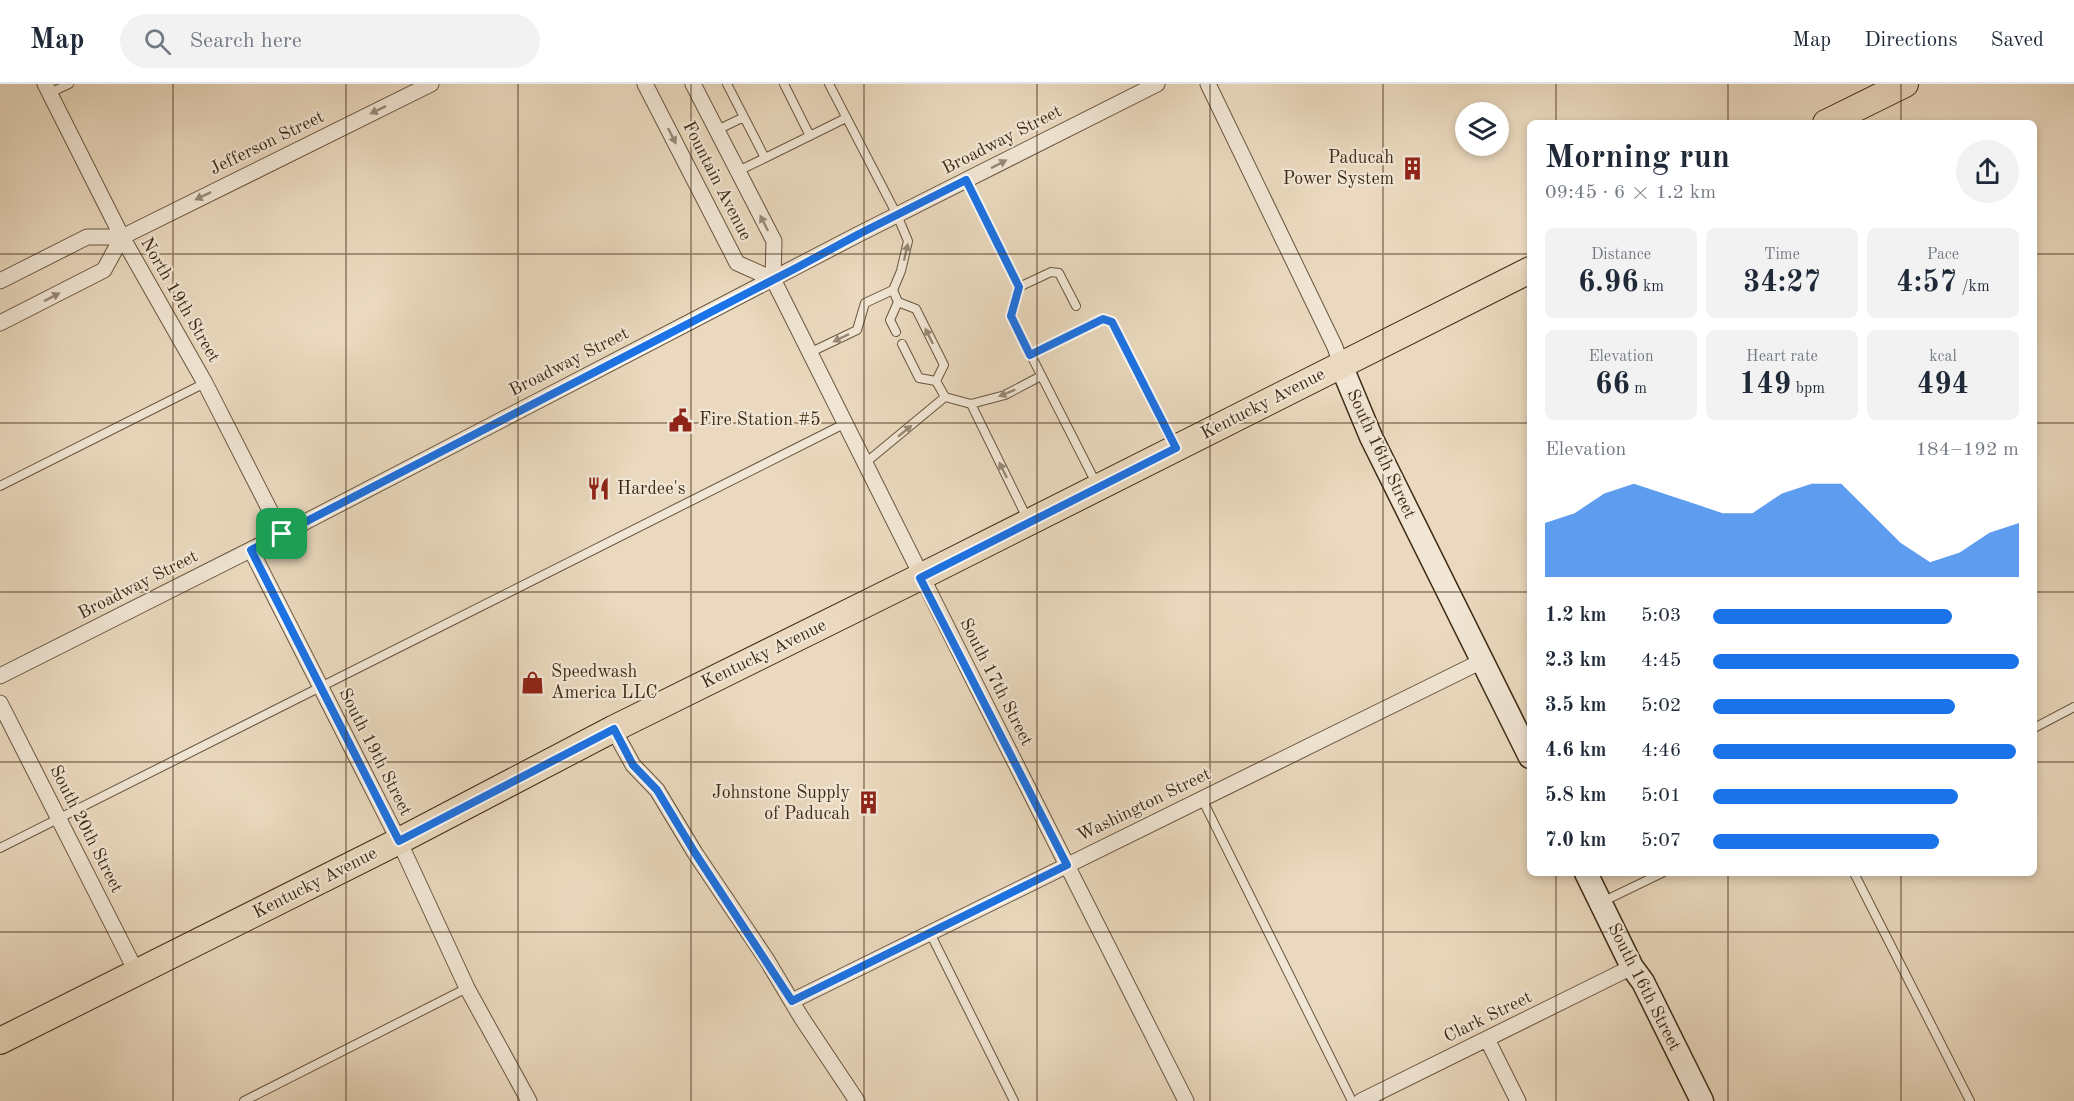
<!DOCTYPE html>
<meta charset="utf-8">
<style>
:root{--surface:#fff;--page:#f2f2f3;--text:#1f2937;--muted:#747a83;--line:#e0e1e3;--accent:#1a73e8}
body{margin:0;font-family:"Old Standard TT",serif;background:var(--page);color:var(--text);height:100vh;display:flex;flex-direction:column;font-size:22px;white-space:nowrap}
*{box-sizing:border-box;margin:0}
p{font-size:20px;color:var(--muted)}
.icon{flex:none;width:33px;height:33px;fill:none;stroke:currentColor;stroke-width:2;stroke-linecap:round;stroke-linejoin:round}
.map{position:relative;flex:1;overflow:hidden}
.side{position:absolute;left:1527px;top:36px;width:510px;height:756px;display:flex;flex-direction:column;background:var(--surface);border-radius:9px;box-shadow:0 3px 9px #0003}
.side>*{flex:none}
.fabs{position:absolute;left:1455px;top:18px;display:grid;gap:12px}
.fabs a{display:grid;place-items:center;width:54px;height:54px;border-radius:50%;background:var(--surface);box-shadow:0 3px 9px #0003;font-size:30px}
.pin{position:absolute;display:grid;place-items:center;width:51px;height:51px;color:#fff;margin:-26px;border-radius:12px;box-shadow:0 3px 9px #0006}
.round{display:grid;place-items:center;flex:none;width:63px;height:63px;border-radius:32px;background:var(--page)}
.summary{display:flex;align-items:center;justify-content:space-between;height:102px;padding:0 18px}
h1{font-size:33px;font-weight:700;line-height:45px}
.metrics{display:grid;grid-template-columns:repeat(3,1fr);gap:9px;height:102px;padding:6px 18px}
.metrics div{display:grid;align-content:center;border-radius:9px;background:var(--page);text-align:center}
.metrics b{font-size:30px;font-weight:700}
.metrics small{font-size:16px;font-weight:400}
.metrics p{font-size:16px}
.chart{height:168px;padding:12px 18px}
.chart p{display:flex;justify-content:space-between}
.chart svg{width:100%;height:108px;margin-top:6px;fill:var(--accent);opacity:.7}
ul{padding:0 18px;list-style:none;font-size:20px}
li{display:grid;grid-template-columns:96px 72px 1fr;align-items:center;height:45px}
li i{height:15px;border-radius:8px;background:var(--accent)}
header{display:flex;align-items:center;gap:36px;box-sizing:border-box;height:84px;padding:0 30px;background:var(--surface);border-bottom:2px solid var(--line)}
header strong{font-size:28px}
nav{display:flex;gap:33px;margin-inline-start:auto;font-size:21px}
.search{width:420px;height:54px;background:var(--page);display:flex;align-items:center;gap:15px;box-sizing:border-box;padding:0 21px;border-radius:33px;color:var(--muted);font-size:22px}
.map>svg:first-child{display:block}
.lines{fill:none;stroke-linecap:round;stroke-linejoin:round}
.lane-casing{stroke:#69563e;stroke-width:10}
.street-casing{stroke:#69563e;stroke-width:17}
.secondary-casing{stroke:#3e2a13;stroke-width:25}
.primary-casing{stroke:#3e2a13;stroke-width:28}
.lane{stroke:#f1e6d5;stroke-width:8}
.street{stroke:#f1e6d5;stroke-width:15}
.secondary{stroke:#f1e6d5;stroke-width:22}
.primary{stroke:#ead9be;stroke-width:26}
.oneway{fill:#988874}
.route-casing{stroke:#fff;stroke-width:12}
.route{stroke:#1a73e8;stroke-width:8}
.grid{fill:none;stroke:#3e2a13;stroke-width:1.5;stroke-opacity:0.55}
.labels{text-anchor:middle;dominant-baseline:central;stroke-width:4.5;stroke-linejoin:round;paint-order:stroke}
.street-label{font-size:18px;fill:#3e2a13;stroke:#f1e6d5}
.poi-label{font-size:18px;fill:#3e2a13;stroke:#f1e6d5;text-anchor:start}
</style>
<header>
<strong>Map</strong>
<div class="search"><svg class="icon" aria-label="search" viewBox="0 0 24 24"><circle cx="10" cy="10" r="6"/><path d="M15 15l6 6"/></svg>Search here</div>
<nav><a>Map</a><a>Directions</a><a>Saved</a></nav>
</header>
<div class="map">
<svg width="2074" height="1017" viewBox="0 0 2074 1017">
<rect width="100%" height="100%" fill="#ead9be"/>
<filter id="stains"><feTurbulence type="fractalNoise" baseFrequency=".00333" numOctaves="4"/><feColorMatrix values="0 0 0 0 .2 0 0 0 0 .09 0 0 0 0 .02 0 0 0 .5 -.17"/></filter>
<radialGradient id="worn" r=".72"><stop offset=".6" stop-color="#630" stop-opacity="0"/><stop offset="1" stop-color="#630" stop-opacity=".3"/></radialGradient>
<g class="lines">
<defs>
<path id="lane" d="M727,0L765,74L846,34
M784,0L810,52
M50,9L69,0
M717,46L744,33
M738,87L765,74
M966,96L1019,203L1011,232L1096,399
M1019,203L1051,188L1059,189L1076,222
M893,206L898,218L916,225L944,281L936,297
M896,248L890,236L898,218
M902,260L919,294L936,297
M809,269L857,246L865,219L893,206L901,187L908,157L897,131L829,0
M1030,271L1103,235L1112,238L1173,360
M936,297L945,313L971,320L1005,311L1041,292
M971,320L1027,434
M864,380L945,313
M0,402L205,299
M2034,644L2074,623
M1202,715L1352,1017
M0,764L844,340
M1854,789L1970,1017
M1602,818L1662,789
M930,849L1014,1017
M244,1017L467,904"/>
<path id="street" d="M45,0L122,153L205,299L282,450
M645,0L737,179L773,195
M693,0L774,157L773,195C909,470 1048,743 1186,1017
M1208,0L1335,263L1341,281
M0,197L87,153H122L431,0
M0,239L104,186L122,153
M251,466L399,757L467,904L529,1017
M0,592L282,450L859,150L1157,0
M0,619L137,889
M613,645L633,681L657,706L695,769L767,876L801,933L857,1017
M792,917L1482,577
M1487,955L1518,1017
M1361,1017L1632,883"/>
<path id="secondary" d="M1341,281L1371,353L1530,673
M1586,789L1632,883L1643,898L1702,1017"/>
<path id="primary" d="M1826,39L1905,0
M0,957L399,757L613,645L920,493L1530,186"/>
</defs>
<use href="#lane" class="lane-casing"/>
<use href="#street" class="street-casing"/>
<use href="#secondary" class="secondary-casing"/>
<use href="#primary" class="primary-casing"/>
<use href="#lane" class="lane"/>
<use href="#street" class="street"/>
<use href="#secondary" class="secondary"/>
<use href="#primary" class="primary"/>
</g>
<defs><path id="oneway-solid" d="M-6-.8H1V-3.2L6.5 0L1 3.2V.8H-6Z" transform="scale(1.5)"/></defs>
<g class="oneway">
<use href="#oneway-solid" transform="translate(378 26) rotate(154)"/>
<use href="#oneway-solid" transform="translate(672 52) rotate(63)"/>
<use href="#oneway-solid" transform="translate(999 80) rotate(-27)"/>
<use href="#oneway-solid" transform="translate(203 112) rotate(154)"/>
<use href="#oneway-solid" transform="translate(764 139) rotate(-117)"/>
<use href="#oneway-solid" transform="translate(906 168) rotate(-77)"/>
<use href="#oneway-solid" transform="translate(52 213) rotate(-27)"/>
<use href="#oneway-solid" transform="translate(929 252) rotate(-116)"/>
<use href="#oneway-solid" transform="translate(841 254) rotate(154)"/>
<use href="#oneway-solid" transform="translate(1007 309) rotate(158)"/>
<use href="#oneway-solid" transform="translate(905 347) rotate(-39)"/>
<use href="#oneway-solid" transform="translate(1003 386) rotate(-116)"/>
</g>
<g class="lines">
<defs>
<path id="route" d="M966,96L1019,203L1011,232L1030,271L1103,235L1112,238L1176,364L920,494L1067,781L792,917L695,769L657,706L633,681L614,645L399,757L251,466L798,183L859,150Z"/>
</defs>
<use href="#route" class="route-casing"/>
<use href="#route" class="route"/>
</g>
<path class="grid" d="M173,0V1017M346,0V1017M518,0V1017M691,0V1017M864,0V1017M1037,0V1017M1210,0V1017M1383,0V1017M1556,0V39M1728,0V39M1901,0V39M0,170H1530M2034,170H2074M0,339H1530M2034,339H2074M0,508H1530M2034,508H2074M0,678H1530M2034,678H2074M1556,789V1017M1728,789V1017M1901,789V1017M0,848H2074"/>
<defs>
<symbol id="building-bare" viewBox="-9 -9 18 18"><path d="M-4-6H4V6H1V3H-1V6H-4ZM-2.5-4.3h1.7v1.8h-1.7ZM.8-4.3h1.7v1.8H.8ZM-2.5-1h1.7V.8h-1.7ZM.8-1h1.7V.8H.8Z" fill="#8f2418" stroke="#f1e6d5" stroke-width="2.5" paint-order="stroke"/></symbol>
<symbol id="civic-bare" viewBox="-9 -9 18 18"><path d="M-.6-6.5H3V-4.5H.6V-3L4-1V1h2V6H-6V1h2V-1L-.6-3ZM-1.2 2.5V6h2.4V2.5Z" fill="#8f2418" stroke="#f1e6d5" stroke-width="2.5" paint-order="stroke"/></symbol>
<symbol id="restaurant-bare" viewBox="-9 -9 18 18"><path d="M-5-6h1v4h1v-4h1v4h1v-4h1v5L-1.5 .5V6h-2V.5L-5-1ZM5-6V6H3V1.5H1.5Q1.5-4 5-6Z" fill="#8f2418" stroke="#f1e6d5" stroke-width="2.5" paint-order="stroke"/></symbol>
<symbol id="shop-bare" viewBox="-9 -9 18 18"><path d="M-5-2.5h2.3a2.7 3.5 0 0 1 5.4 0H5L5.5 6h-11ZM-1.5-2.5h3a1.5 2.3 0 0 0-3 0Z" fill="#8f2418" stroke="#f1e6d5" stroke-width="2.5" paint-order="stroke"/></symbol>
</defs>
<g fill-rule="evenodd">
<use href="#building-bare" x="1396" y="68" width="33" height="33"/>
<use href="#civic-bare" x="664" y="320" width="33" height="33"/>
<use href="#restaurant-bare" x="582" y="388" width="33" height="33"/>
<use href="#shop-bare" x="516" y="582" width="33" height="33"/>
<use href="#building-bare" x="852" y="702" width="33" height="33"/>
</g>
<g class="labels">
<g class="street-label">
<text transform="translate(1002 56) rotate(-27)">Broadway Street</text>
<text transform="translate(267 59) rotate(-26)">Jefferson Street</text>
<text transform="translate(717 97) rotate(63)">Fountain Avenue</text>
<text transform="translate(180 216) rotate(60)">North 19th Street</text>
<text transform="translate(569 278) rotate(-27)">Broadway Street</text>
<text transform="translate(1263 320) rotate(-27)">Kentucky Avenue</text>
<text transform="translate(1381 370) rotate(65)">South 16th Street</text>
<text transform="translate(138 501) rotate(-27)">Broadway Street</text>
<text transform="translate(764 570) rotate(-26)">Kentucky Avenue</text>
<text transform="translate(996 598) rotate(63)">South 17th Street</text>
<text transform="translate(375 668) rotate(63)">South 19th Street</text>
<text transform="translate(1144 721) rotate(-26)">Washington Street</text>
<text transform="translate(86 745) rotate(63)">South 20th Street</text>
<text transform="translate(315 799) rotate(-27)">Kentucky Avenue</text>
<text transform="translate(1644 903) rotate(63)">South 16th Street</text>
<text transform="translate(1488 933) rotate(-26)">Clark Street</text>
</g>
<g class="poi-label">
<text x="1394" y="74" text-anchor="end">Paducah<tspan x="1394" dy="21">Power System</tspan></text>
<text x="699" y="336">Fire Station #5</text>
<text x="617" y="405">Hardee's</text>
<text x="551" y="588">Speedwash<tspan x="551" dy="21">America LLC</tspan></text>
<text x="850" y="709" text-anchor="end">Johnstone Supply<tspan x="850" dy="21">of Paducah</tspan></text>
</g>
</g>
<rect width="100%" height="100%" filter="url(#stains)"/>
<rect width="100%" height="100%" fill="url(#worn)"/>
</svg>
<div class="fabs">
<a><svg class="icon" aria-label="layers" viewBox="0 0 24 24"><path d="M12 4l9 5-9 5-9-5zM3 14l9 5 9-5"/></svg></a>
</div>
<div class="pin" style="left:282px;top:450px;background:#1e9e55"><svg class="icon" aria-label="arrive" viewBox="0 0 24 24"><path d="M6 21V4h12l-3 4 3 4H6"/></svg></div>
<section class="side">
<div class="summary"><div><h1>Morning run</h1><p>09:45 · 6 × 1.2 km</p></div><a class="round"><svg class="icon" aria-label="share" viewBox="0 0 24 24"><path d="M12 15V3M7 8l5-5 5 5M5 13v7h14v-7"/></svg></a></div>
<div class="metrics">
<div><p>Distance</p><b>6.96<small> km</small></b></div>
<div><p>Time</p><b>34:27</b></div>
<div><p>Pace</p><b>4:57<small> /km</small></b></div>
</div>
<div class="metrics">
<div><p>Elevation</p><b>66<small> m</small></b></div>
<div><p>Heart rate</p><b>149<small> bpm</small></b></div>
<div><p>kcal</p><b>494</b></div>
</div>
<div class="chart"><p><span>Elevation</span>184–192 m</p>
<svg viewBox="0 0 160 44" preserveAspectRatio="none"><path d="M0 44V22L10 18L20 10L30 6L40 10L50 14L60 18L70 18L80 10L90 6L100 6L110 18L120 30L130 38L140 34L150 26L160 22V44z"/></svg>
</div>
<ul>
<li><b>1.2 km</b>5:03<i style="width:78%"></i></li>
<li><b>2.3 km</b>4:45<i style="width:100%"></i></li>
<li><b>3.5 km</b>5:02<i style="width:79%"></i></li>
<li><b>4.6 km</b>4:46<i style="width:99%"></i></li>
<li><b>5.8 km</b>5:01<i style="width:80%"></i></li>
<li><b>7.0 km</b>5:07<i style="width:74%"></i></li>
</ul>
</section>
</div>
